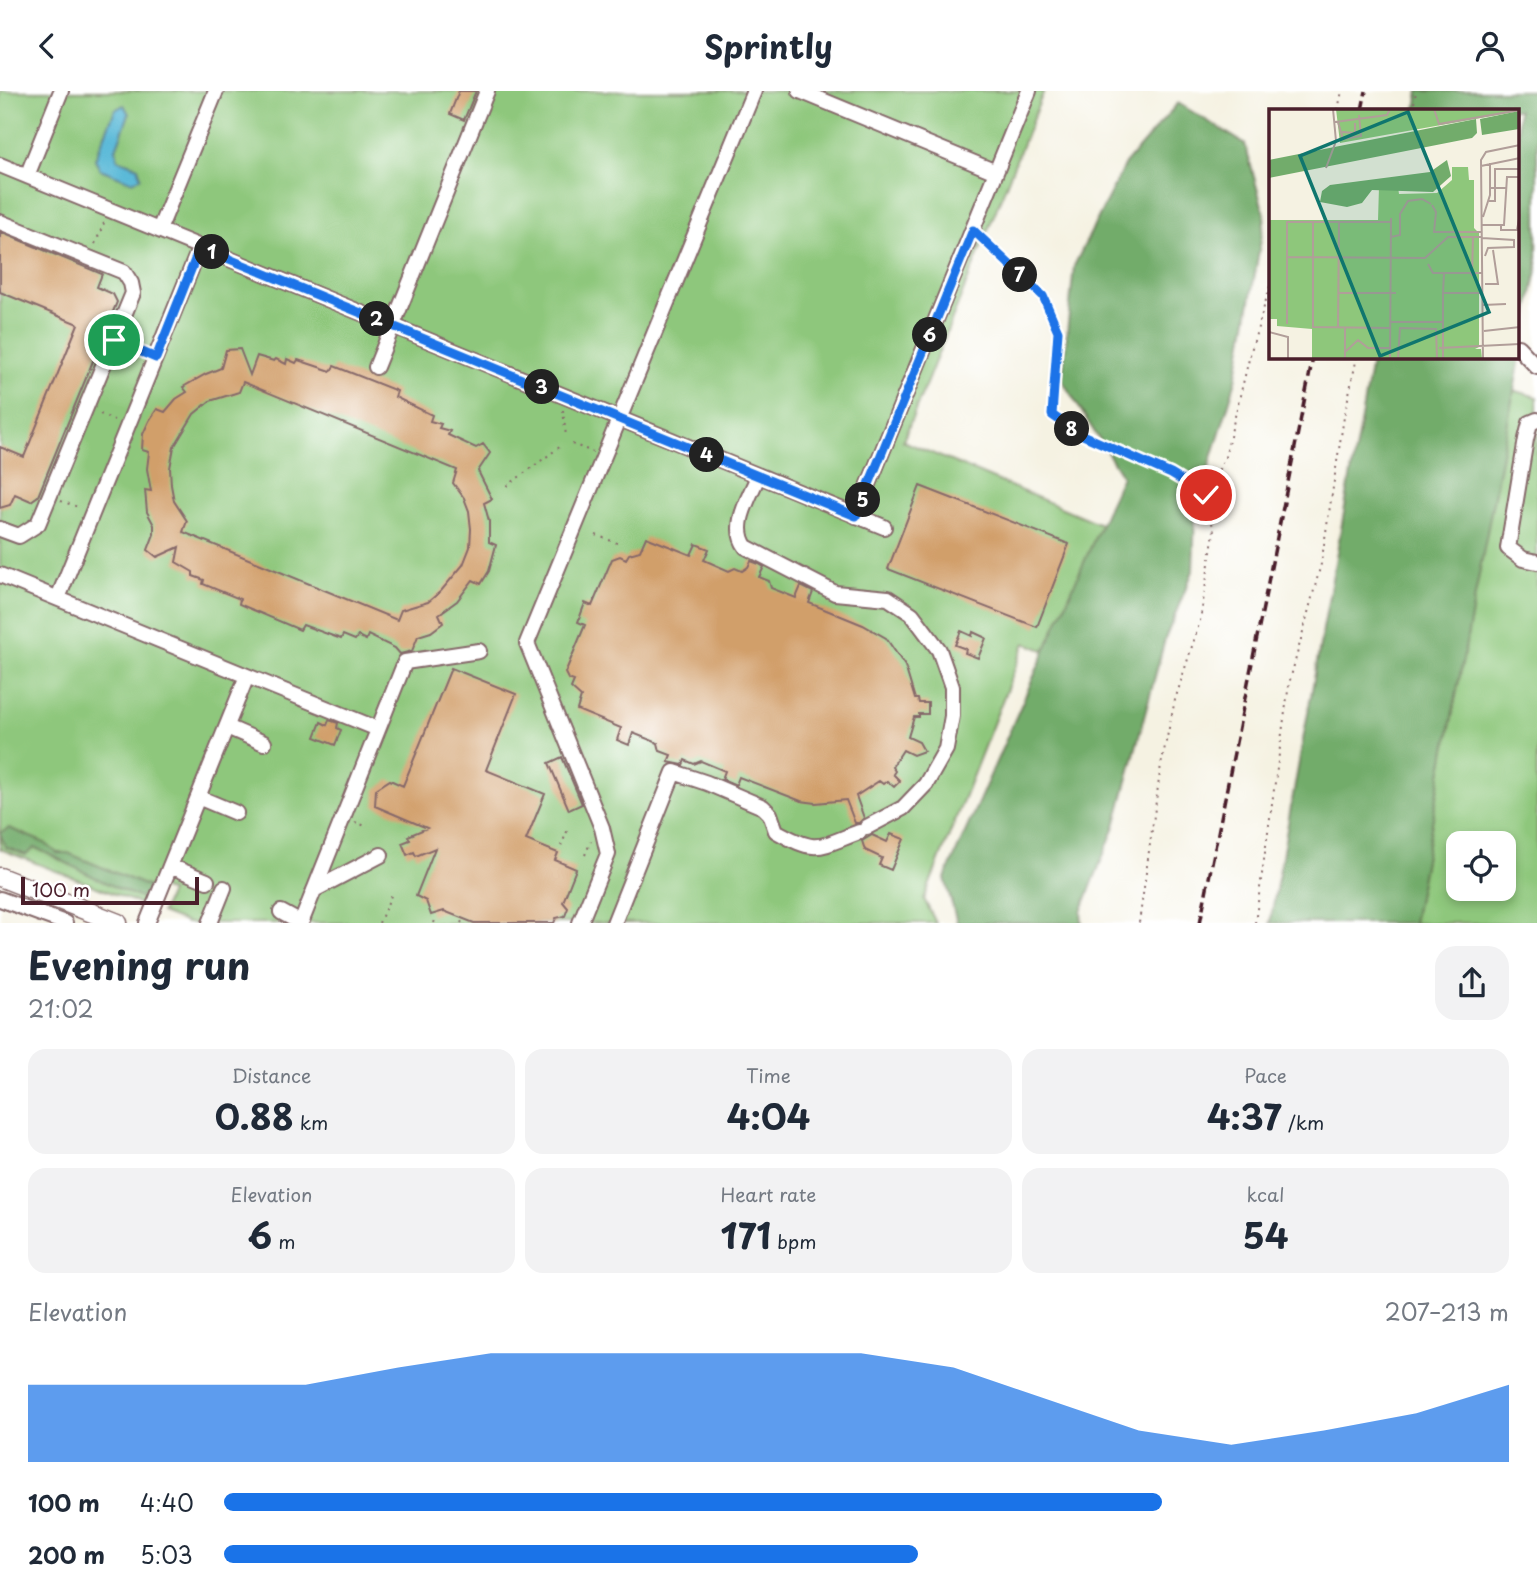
<!DOCTYPE html>
<meta charset="utf-8">
<style>
:root{--surface:#fff;--page:#f2f2f3;--text:#1f2937;--muted:#747a83;--accent:#1a73e8}
body{margin:0;font-family:"Playpen Sans",sans-serif;background:var(--page);color:var(--text);height:100vh;display:flex;flex-direction:column;font-size:26px;white-space:nowrap}
*{box-sizing:border-box;margin:0}
p{font-size:23px;color:var(--muted)}
.icon{flex:none;width:38px;height:38px;fill:none;stroke:currentColor;stroke-width:2;stroke-linecap:round;stroke-linejoin:round}
.map{position:relative;height:832px;overflow:hidden}
.drawer{display:flex;flex-direction:column;background:var(--surface);flex:1}
.drawer>*{flex:none}
.controls{position:absolute;left:1446px;top:740px;display:grid;gap:14px}
.controls a{display:grid;place-items:center;width:70px;height:70px;border-radius:14px;background:var(--surface);box-shadow:0 4px 10px #0003;font-size:35px}
.scale{position:absolute;left:21px;bottom:18px;width:178px;box-sizing:border-box;padding-left:7px;border:4px solid #4a1f2b;border-top:0;font-size:19px;line-height:24px;white-space:nowrap;color:#4a1f2b;-webkit-text-stroke:5px #fff;paint-order:stroke}
.pin{position:absolute;display:grid;place-items:center;width:60px;height:60px;color:#fff;margin:-30px;border:4px solid #fff;border-radius:50%;box-shadow:0 2px 7px #0007}
.km{position:absolute;width:35px;height:35px;margin:-18px;border-radius:50%;background:#222;color:#fff;font-size:19px;line-height:35px;text-align:center}
.round{display:grid;place-items:center;flex:none;width:74px;height:74px;border-radius:21px;background:var(--page)}
.headline{display:flex;align-items:center;justify-content:space-between;height:119px;padding:0 28px}
h1{font-size:38px;font-weight:700;line-height:52px}
.metrics{display:grid;grid-template-columns:repeat(3,1fr);gap:10px;height:119px;padding:7px 28px}
.metrics div{display:grid;align-content:center;border-radius:18px;background:var(--page);text-align:center}
.metrics b{font-size:35px;font-weight:700}
.metrics small{font-size:19px;font-weight:400}
.metrics p{font-size:19px}
.chart{height:196px;padding:14px 28px}
.chart p{display:flex;justify-content:space-between}
.chart svg{width:100%;height:126px;margin-top:7px;fill:var(--accent);opacity:.7}
ul{padding:0 28px;list-style:none;font-size:23px}
li{display:grid;grid-template-columns:112px 84px 1fr;align-items:center;height:52px}
li i{height:18px;border-radius:9px;background:var(--accent)}
header{display:flex;justify-content:space-between;align-items:center;height:91px;padding:0 28px;background:var(--surface);font-size:32px;font-weight:700}
.map>svg:first-child{display:block}
.green{fill:#8ec77b;stroke:#6c7353;stroke-width:2;fill-rule:evenodd}
.forest{fill:#72ac6b;stroke:#5e664b;stroke-width:2}
.water{fill:#5ab9d8;stroke:#526c82;stroke-width:2}
.building{fill:#d19f6b;fill-rule:evenodd}
.lines{fill:none;stroke-linecap:round;stroke-linejoin:round}
.minor-casing{stroke:#86696b;stroke-width:18}
.major-casing{stroke:#86696b;stroke-width:21}
.path{stroke:#86696b;stroke-width:2;stroke-dasharray:2 5;stroke-linecap:butt}
.minor{stroke:#fff;stroke-width:14}
.major{stroke:#fff;stroke-width:18}
.rail{stroke:#4a1f2b;stroke-width:3.5;stroke-dasharray:10 5;stroke-linecap:butt}
.route-casing{stroke:#fff;stroke-width:14}
.route{stroke:#1a73e8;stroke-width:9}
.inset-road{fill:none;stroke:#b19e99;stroke-width:2}
.view{fill:#0f766e;fill-opacity:0.15;stroke:#0f766e;stroke-width:3.5}
.inset-edge{fill:none;stroke:#4a1f2b;stroke-width:3.5}
</style>
<header><svg class="icon" aria-label="back" viewBox="0 0 24 24"><path d="M15 5l-7 7 7 7"/></svg>Sprintly<svg class="icon" aria-label="person" viewBox="0 0 24 24"><circle cx="12" cy="8" r="4"/><path d="M4 21q1-7 8-7t8 7"/></svg></header>
<div class="map">
<svg width="1537" height="832" viewBox="0 0 1537 832">
<rect width="100%" height="100%" fill="#fff"/>
<filter id="ink" filterUnits="userSpaceOnUse"><feTurbulence type="fractalNoise" baseFrequency=".0143" numOctaves="2"/><feDisplacementMap in="SourceGraphic" scale="14" xChannelSelector="R" yChannelSelector="G"/><feConvolveMatrix kernelMatrix="1 2 1 2 8 2 1 2 1" color-interpolation-filters="sRGB"/></filter>
<filter id="wash" filterUnits="userSpaceOnUse"><feTurbulence type="fractalNoise" baseFrequency=".00686" numOctaves="4" result="noise"/><feDisplacementMap in="SourceGraphic" scale="28" xChannelSelector="R" yChannelSelector="G"/><feGaussianBlur stdDeviation="1.57" result="paint"/><feColorMatrix in="noise" values="0 0 0 0 0 0 0 0 0 0 0 0 0 0 0 0 0 1.4 0 .05"/><feComposite in="paint" operator="in"/></filter>
<g filter="url(#wash)">
<rect width="100%" height="100%" fill="#f5f2e2"/>
<path class="green" d="M0,0H1044L903,350L1122,442L1070,569L1025,552L924,808L936,832H187L161,822L170,801L154,794L145,815L0,758Z
M1513,299L1537,306V832H1413ZM1458,752H1503V798H1458Z"/>
<path class="forest" d="M1419,0H1537V178L1413,832H1270L1372,266H1518V19H1416Z
M1178,12L1245,53L1265,126L1236,289L1195,422L1193,480L1165,548L1115,735L1081,821L1082,832H957L945,787L1122,385L1062,289L1074,175L1125,73Z
M9,737L45,752L57,762H68L149,796L141,807C103,793 72,773 35,757L26,764L5,756L0,742Z"/>
<path class="water" d="M124,14L129,23L116,58L118,68L138,76L141,86L133,91L100,78L95,68L115,19Z"/>
<g id="blocks">
<path class="building" d="M459,0H476L464,29L450,23Z
M0,141L102,183L97,196L113,203L117,211L38,405L31,410L15,403L10,414L0,417V356L24,366L78,233L0,201Z
M240,258L250,284L257,265L274,270L276,268L286,273L287,268L296,272L298,269L331,280L334,275L397,300L395,306L432,324L430,330L441,333L439,337L450,340L448,344L476,357L483,353L490,362L478,380L492,408L484,412L489,430V451L496,454L489,480L481,493L473,489L457,510L439,523L443,532L431,541L418,545L412,560L400,563L395,557L368,544L366,549L358,545L355,549L343,544L341,548L303,534L300,539L239,513L240,508L203,493L204,489L193,485V481L176,471L179,456L157,466L148,459L154,443V434L147,421L145,399L151,400L147,378L149,361L142,359L143,343L149,330L157,318L165,321L176,308L187,301L183,296L206,283L221,277L226,259ZM243,291L457,379L453,392L464,407L469,420L471,438L470,456L463,474L441,500L428,511L401,519L397,529L183,441L187,430L174,410L171,394L170,377L174,356L194,323L210,310L239,301Z
M920,395L1069,453L1037,536L888,478Z
M646,446L691,464L696,453L709,458L704,469L729,480L735,477L742,480L748,476L751,470L759,473L764,476L759,486L769,490L771,497L796,507L801,495L813,501L809,512L863,534L886,547L905,575L915,608H918L919,612H928V623H919V626H914L908,646L919,651L924,660L913,664L903,659L892,676L895,680L893,683L900,690L894,696L887,690L883,693L879,690L856,705L864,727L859,732H855L846,709L816,712L801,710L739,686L736,694L722,688L725,680L701,670L694,673L685,669L683,674L668,671L671,664L660,660L658,652L633,642L629,654L617,649L621,637L577,619L581,606L571,597L574,590L568,588L565,582L585,534L578,531L585,512L592,515L612,468L620,465L626,468L629,463L640,460Z
M961,540L972,545L973,541L986,547L978,567L965,562L966,558L955,554Z
M451,577L516,603L486,679L545,703L526,749L558,762L555,769L576,778L563,811L568,817L565,825L556,827L554,832H474L444,820L431,824L426,810L416,805L435,757L416,765L414,761L407,764L402,752L410,749L408,745L427,737L375,715L376,698L390,689L403,695Z
M329,629L338,632L337,637L341,639L335,654L315,646L321,631L327,634Z
M562,666L582,713L569,719L549,672Z
M891,743L904,748L891,779L879,774L882,767L865,759L862,750L872,744L887,751Z"/>
</g>
</g>
<g filter="url(#ink)">
<use href="#blocks" fill-opacity="0" stroke="#86696b" stroke-width="2"/>
<g class="lines">
<defs>
<path id="minor" d="M800,0L996,81
M0,74L884,436
M27,85L61,0
M0,131L124,181L131,192L133,202L38,433L19,445L0,438
M159,139L216,0
M1518,256L1537,276
M376,276L487,0
M1537,329L1530,332L1526,348L1508,457L1523,468L1537,471
M758,385C750,406 730,435 746,456L835,502L888,507L912,523L939,559L952,596V625L946,658L926,693L903,717L867,736
M856,425L1029,0
M0,484L247,585
M58,507L200,156
M227,636L264,652
M198,706L236,722
M170,775L207,790
M314,799L381,764
M0,808L65,832
M281,821L301,832
M147,832L247,585L378,638
M210,832L224,797
M301,832L405,571L479,560
M580,832L608,763L602,737L527,552L754,0
M614,832L674,681L707,692L763,716L770,723L776,740C817,763 817,757 859,741"/>
<path id="major" d="M0,786L118,832"/>
</defs>
<use href="#minor" class="minor-casing"/>
<use href="#major" class="major-casing"/>
<path class="path" d="M1338,19L1342,0
M1413,19L1416,0
M983,149L1043,206L1057,241L1052,324L1078,342L1171,383L1206,404L1214,441L1200,530L1175,609L1161,674L1139,832
M95,153L104,132
M125,254L142,261
M563,319L566,345
M100,323L114,329
M572,353L593,361
M507,395L561,355
M1206,404L1225,366L1251,260L1271,192
M61,410L78,416
M596,444L617,452
M355,731L368,736
M561,755L569,736
M585,764L591,750
M379,832L393,800
M434,832L436,827
M461,832L462,830
M1255,832L1289,593L1321,473L1344,326L1357,266"/>
<use href="#minor" class="minor"/>
<use href="#major" class="major"/>
<path class="rail" d="M1362,19L1366,0
M1200,832L1313,266"/>
</g>
</g>
<g class="lines" filter="url(#ink)">
<defs>
<path id="route" d="M114,249L156,267L200,156L856,425L973,139L1043,205L1058,240L1052,324L1078,342L1171,383L1206,404"/>
</defs>
<use href="#route" class="route-casing"/>
<use href="#route" class="route"/>
</g>
<g transform="translate(1269 18)">
<rect width="250" height="250" fill="#f5f2e2"/>
<path d="M67,0H250L251,2L71,34ZM183,58H199L200,71H205V119L210,124V238L206,240H212L213,250L43,249V220L8,217V210H0V111H109L110,78H129L130,85L168,84L183,71Z" fill="#8ec77b"/>
<path d="M250,2V20L213,26L211,10ZM207,10L208,24L203,29L0,69V51ZM178,51L182,67L164,83L103,81L93,94L78,98L51,93L53,82L61,76L161,63Z" fill="#72ac6b"/>
<path class="inset-road" d="M165,0L170,15L251,1M66,13L118,6L121,0M69,13L74,30L92,27L90,6M73,23L86,24V14M212,57L251,49M57,59L67,32L64,0M221,79H226V60H251M220,92H226V79H237M163,96L167,103L165,123H213M214,108L221,86V54M213,116H235L238,68H251M232,116V121H248L251,105M122,128L131,126V105L139,92L153,90L162,95M213,129L245,131V138L219,139L216,147M18,148L156,149L179,128H213M159,155L164,164H213M175,164L174,184H213M203,167L204,128M216,175H229L224,141M69,184H127M214,196L237,195M121,213H174M18,215V113H44M69,219L70,113M121,219L44,218V113H122M215,222L251,218M0,223L19,228V250M170,239L251,235M76,243L89,231L99,239H121M76,250V219M121,250L122,109M129,250L131,219L167,220L168,250M174,250V184M214,250L212,51L217,43L251,36"/>
<path class="view" d="M139,3L220,203L111,247L31,47Z"/>
<rect width="250" height="250" class="inset-edge"/>
</g>
</svg>
<div class="controls">
<a><svg class="icon" aria-label="locate" viewBox="0 0 24 24"><circle cx="12" cy="12" r="6"/><path d="M12 2v4M12 18v4M2 12h4M18 12h4"/></svg></a>
</div>
<div class="scale">100 m</div>
<div class="pin" style="left:114px;top:249px;background:#1e9e55"><svg class="icon" aria-label="arrive" viewBox="0 0 24 24"><path d="M6 21V4h12l-3 4 3 4H6"/></svg></div>
<div class="pin" style="left:1206px;top:404px;background:#d93025"><svg class="icon" aria-label="check" viewBox="0 0 24 24"><path d="M5 12l5 5 9-10"/></svg></div>
<b class="km" style="left:212px;top:161px">1</b>
<b class="km" style="left:377px;top:228px">2</b>
<b class="km" style="left:542px;top:296px">3</b>
<b class="km" style="left:707px;top:364px">4</b>
<b class="km" style="left:863px;top:409px">5</b>
<b class="km" style="left:930px;top:244px">6</b>
<b class="km" style="left:1020px;top:184px">7</b>
<b class="km" style="left:1072px;top:338px">8</b>
</div>
<section class="drawer">
<div class="headline"><div><h1>Evening run</h1><p>21:02</p></div><a class="round"><svg class="icon" aria-label="share" viewBox="0 0 24 24"><path d="M12 15V3M7 8l5-5 5 5M5 13v7h14v-7"/></svg></a></div>
<div class="metrics">
<div><p>Distance</p><b>0.88<small> km</small></b></div>
<div><p>Time</p><b>4:04</b></div>
<div><p>Pace</p><b>4:37<small> /km</small></b></div>
</div>
<div class="metrics">
<div><p>Elevation</p><b>6<small> m</small></b></div>
<div><p>Heart rate</p><b>171<small> bpm</small></b></div>
<div><p>kcal</p><b>54</b></div>
</div>
<div class="chart"><p><span>Elevation</span>207–213 m</p>
<svg viewBox="0 0 160 44" preserveAspectRatio="none"><path d="M0 44V17L10 17L20 17L30 17L40 11L50 6L60 6L70 6L80 6L90 6L100 11L110 22L120 33L130 38L140 33L150 27L160 17V44z"/></svg>
</div>
<ul>
<li><b>100 m</b>4:40<i style="width:73%"></i></li>
<li><b>200 m</b>5:03<i style="width:54%"></i></li>
</ul>
</section>
